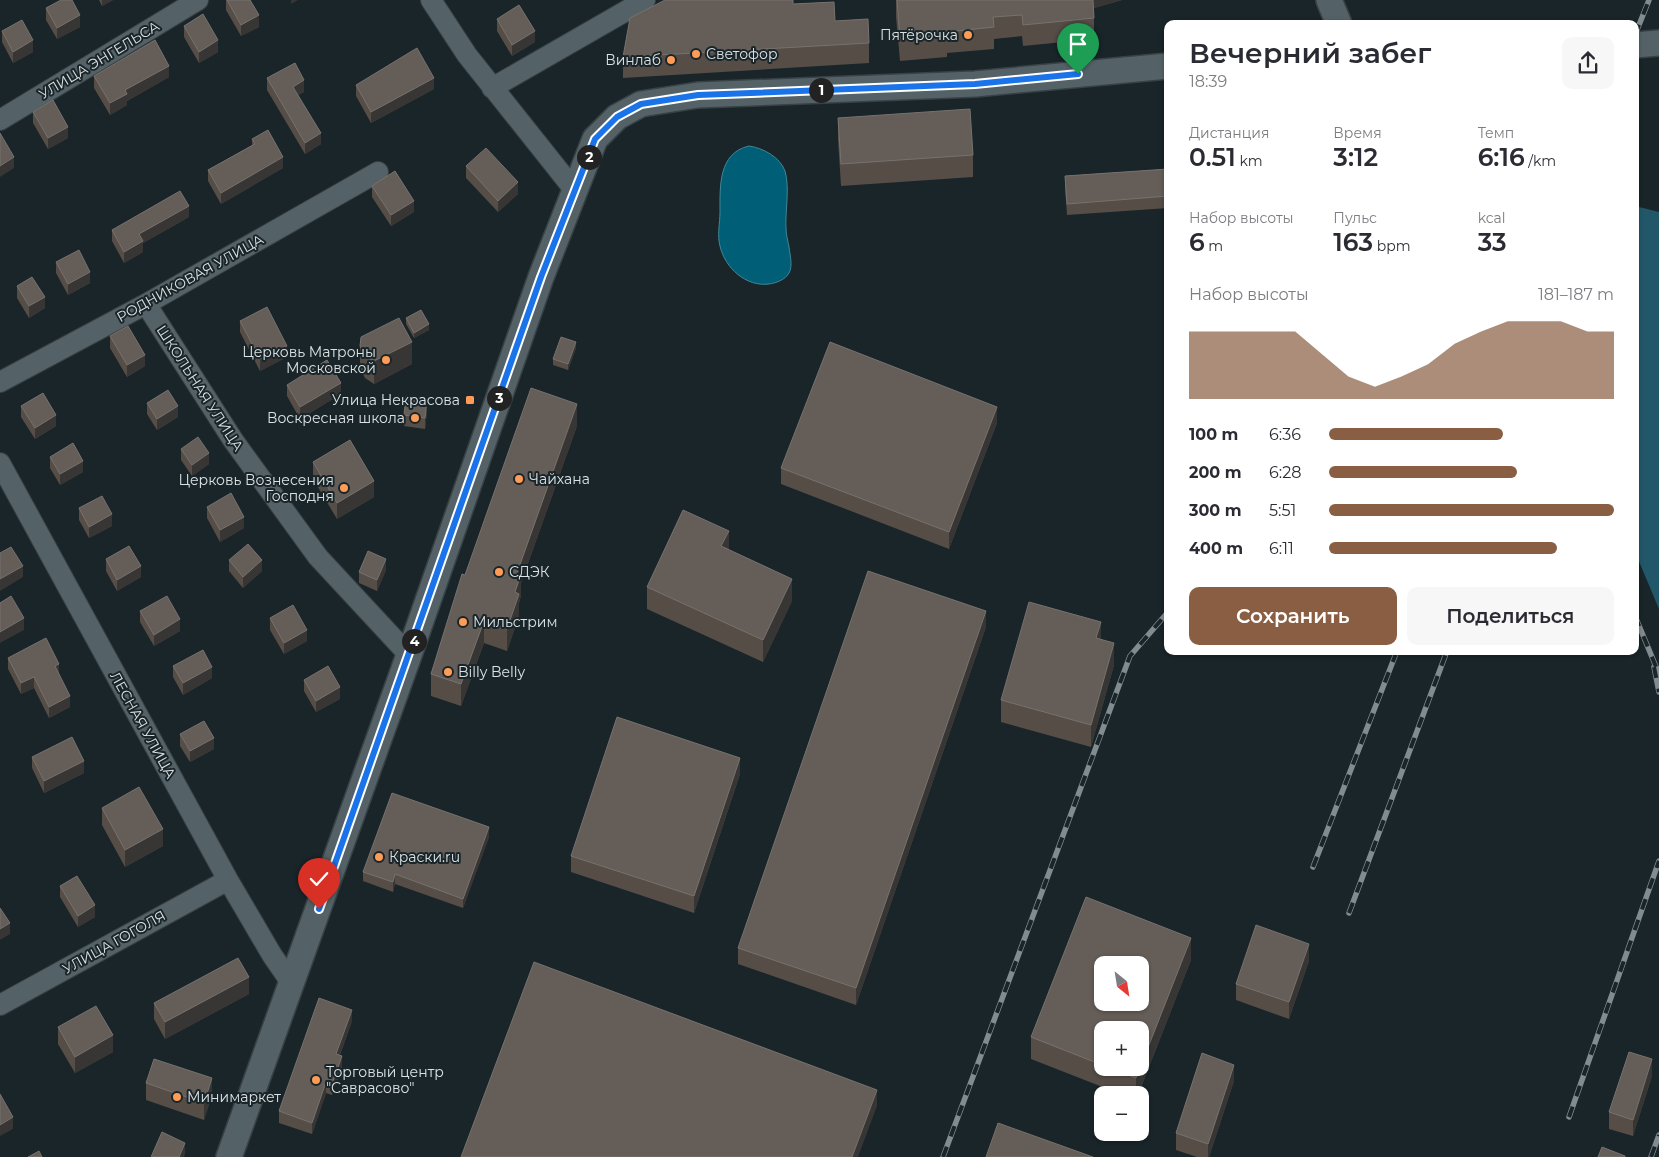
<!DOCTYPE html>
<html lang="ru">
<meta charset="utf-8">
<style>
:root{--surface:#fff;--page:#f7f7f7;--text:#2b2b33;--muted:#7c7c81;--accent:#8a5e43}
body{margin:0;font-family:Montserrat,sans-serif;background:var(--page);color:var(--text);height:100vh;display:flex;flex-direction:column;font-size:19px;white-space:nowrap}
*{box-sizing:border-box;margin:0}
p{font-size:16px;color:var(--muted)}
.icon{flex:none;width:28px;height:28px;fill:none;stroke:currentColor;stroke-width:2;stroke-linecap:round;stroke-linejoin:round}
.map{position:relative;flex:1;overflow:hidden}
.details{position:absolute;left:1164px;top:20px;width:475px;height:635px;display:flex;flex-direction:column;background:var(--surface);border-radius:10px;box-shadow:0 1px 4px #0004}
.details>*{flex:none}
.needle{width:32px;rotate:150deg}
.tools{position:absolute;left:1094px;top:956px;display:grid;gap:10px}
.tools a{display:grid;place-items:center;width:55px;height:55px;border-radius:10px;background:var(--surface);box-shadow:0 1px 4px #0004;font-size:25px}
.pin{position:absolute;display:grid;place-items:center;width:42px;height:42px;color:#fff;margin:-51px -21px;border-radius:50% 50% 50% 0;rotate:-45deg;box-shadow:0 0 5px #0007}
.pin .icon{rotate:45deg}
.km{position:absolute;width:25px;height:25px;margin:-12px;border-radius:50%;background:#222;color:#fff;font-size:14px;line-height:25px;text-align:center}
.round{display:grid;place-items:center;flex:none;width:52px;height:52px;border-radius:10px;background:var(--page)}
.head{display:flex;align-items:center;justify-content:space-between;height:85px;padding:0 25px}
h1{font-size:28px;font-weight:600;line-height:38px}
.stats{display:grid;grid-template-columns:repeat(3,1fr);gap:8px;height:85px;padding:5px 25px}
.stats div{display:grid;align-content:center}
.stats b{font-size:25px;font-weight:600}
.stats small{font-size:14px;font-weight:400}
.stats p{font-size:14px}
.chart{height:140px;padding:10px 25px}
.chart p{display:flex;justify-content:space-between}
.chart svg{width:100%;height:90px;margin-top:5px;fill:var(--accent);opacity:.7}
.primary-button{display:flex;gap:10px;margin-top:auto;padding:10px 25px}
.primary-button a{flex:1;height:58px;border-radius:10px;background:var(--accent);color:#fff;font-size:20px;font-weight:600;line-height:58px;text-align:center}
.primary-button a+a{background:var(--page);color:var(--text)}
ul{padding:0 25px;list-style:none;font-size:16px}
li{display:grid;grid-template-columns:80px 60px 1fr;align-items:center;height:38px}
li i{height:12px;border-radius:6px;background:var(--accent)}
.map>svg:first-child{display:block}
.forest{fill:#215769}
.water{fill:#005e77;stroke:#428698}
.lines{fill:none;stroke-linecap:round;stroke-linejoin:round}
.minor-casing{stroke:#384145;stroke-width:22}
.tertiary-casing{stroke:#384145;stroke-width:28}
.minor{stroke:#546267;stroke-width:20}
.tertiary{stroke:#546267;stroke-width:25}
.rail-casing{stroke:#828b8f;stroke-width:5.5}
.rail{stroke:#192529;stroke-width:4;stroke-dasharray:11;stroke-linecap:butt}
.wall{fill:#564d47;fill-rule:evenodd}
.shaded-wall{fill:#383634}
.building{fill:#645d58;stroke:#77726e;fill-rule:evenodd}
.route-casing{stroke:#fff;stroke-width:10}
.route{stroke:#1a73e8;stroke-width:6}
.poi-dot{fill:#fe9c57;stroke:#192529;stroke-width:2}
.labels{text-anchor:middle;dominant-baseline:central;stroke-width:4;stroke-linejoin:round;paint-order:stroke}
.poi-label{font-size:14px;fill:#dbe2e5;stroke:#192529;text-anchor:start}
.street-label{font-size:14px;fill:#dbe2e5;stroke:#192529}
</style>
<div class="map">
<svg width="1659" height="1157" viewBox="0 0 1659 1157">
<rect width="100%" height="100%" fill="#192529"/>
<path class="forest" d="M1635,206L1659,212V609L1635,552Z"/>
<path class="water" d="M749,146C763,148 780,157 785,171C790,188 785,211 786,228C786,235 788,241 789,247C790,255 793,266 789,273C785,280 776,283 769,284C746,287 725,268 720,246C717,235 720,223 720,212C720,187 718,153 749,146Z"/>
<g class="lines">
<defs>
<path id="minor" d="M431,0L467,55L568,182L577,189
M492,88L645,0
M0,120L198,0
M146,304L233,440L318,557L409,655
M0,382L146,304L378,172
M0,463L228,880L272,955L292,984
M0,1005L228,880"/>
<path id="tertiary" d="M1329,0L1339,24
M1635,45L1659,43
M229,1157L409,655L541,277L595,139L617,117L641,104L698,95L975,84L1168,66"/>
</defs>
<use href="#minor" class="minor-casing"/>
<use href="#tertiary" class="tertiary-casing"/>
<use href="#minor" class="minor"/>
<use href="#tertiary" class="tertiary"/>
<defs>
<path id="rail" d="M1635,35L1649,0
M1635,616L1659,674
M1654,667L1659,692
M1313,867L1397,651
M1349,913L1447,651
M1569,1117L1659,861
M943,1157L1130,656L1168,612
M1651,1157L1659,1135"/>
</defs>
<use href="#rail" class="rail-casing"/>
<use href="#rail" class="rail"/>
</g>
<path class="wall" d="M99,0H113L102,6Z
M226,0H250L259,27L241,36L226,10Z
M896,0H1122L1094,8V39L1023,46L1022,36L994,39V49L947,53V57L900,61L896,17Z
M793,4L835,21L869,43V63L623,78V57Z
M46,8L80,27L57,39L46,20Z
M497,19L535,42L512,56L497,31Z
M184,26L218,52L199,63L184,37Z
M2,31L33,52L13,63L2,42Z
M94,76L169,77L127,101V105L110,115L94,88Z
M267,78L304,92L298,95L321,144L305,154L267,90Z
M356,85L434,89L371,123L356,96Z
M33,112L68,138L48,149L33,123Z
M838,118L973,155V177L841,186L838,140Z
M252,139L283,168L221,204L208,181V170L252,145Z
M466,166L518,194L498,212L466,178Z
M1168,169V208L1067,215L1065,188V176Z
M372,186L414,212L391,226L372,197Z
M189,217L143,243V252L124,263L112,241V230Z
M56,262L90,283L68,295L56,273Z
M17,286L45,308L29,318L17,298Z
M406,318L429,330L414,338L406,324Z
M240,321L287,357L260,371L240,332Z
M110,336L145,366L127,377L110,348Z
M360,346L412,364L374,384L365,378L360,368Z
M576,348L568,370L553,365V359Z
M287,385L341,394L300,419L287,396Z
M147,403L178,417L157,430L147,414Z
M21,406L56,426L35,439L21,417Z
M427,411L425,429L404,426V415Z
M997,423L949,549L781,484V468Z
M577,426L521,583V596L519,603V616L507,651L484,643L461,706L431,696V674Z
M181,449L209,464L192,476L181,460Z
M50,457L83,472L60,485L50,468Z
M313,462L374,497L337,519L313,479Z
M207,507L244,528L220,542L207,518Z
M79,508L112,526L89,538L79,520Z
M106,559L141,577L117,591L106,571Z
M229,560L262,571L243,588L229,571Z
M386,570L377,591L359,583V572Z
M647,587L792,601L763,662L647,609Z
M140,611L180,631L154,646L140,622Z
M270,618L307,641L284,654L270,630Z
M986,627L856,1005L738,964V948Z
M1101,639L1114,665L1091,747L1001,722V700Z
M8,658L59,675L70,707L49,718L34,688L21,694L8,669Z
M173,666L212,678L183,695L173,677Z
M304,680L340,699L316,712L304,691Z
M180,734L214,749L190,762L180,746Z
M32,757L84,773L44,793L32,768Z
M740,774L694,913L571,872V856Z
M102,808L163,846L125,867L102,825Z
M489,837L463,908L395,884L393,892L363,881V872Z
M60,886L95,917L78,927L60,897Z
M1191,960L1138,1095H1123L1031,1059V1037ZM1102,1030L1140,1068H1102Z
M1309,961L1289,1019L1236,1000V984Z
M249,994L165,1039L154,1019V1003Z
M352,1021L340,1055L342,1067L332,1095L326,1093L312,1134L279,1123V1111Z
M58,1027L113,1052L75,1073L58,1044Z
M1652,1076L1633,1136L1609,1129V1112Z
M1234,1081L1209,1157H1197L1176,1150V1133Z
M146,1083L212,1095L204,1120L146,1100Z"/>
<path class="shaded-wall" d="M102,0H113L102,6Z
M291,0H298L291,4Z
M1092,0H1122L1092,9Z
M80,15V27L57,39V28Z
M259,15V27L241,36V25Z
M535,31V42L512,56V45Z
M33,40V52L13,63V52Z
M218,40V52L199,63V52Z
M169,66V77L127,101V105L110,115V103L125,90Z
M434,78V89L371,123V112Z
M304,80V92L293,98V87Z
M68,127V138L48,149V138Z
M321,133V144L305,154V143Z
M14,157V168L0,177V166Z
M283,157V168L221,204V193Z
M518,182V194L498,212V201Z
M414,201V212L391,226V215Z
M189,206V217L143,243V252L124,263V252L139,234Z
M90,272V283L68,295V284Z
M45,297V308L29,318V306Z
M429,324V330L414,338V333Z
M412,342V364L374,384V361Z
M576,342V348L568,370V364Z
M287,346V357L260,371V359Z
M145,355V366L127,377V365Z
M341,383V394L300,419V407Z
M427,399V411L425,429V418Z
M577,404V426L521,583V596L519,603V616L507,651V629L515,592L517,573Z
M178,406V417L157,430V419Z
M997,407V423L949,549V532Z
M56,415V426L35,439V428Z
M209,453V464L192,476V465Z
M83,461V472L60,485V474Z
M374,481V497L337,519V503Z
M112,514V526L89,538V527Z
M244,517V528L220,542V530Z
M729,531V553L721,546Z
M386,559V570L377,591V580Z
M262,560V571L243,588V577Z
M23,566V577L0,591V579Z
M141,566V577L117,591V580Z
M792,579V601L763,662V640Z
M986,611V627L856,1005V988Z
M24,618V630L0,643V632Z
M180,619V631L154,646V635Z
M484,621V643L461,706V684Z
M1101,622V644L1096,638Z
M307,630V641L284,654V643Z
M1114,643V665L1091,747V725Z
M59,664V675L55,666Z
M212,667V678L183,695V683Z
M34,677V688L21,694V683Z
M340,687V699L316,712V701Z
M70,696V707L49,718V707Z
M214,738V749L190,762V751Z
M740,758V774L694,913V896Z
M84,761V773L44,793V781Z
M489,827V837L463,908V899Z
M163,829V846L125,867V850Z
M395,874V884L393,892V882Z
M95,905V917L78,927V916Z
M10,923V934L0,940V929Z
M1191,938V960L1138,1095H1136V1078Z
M1309,944V961L1289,1019V1002Z
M249,977V994L165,1039V1022Z
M352,1010V1021L336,1065V1054Z
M113,1035V1052L75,1073V1057Z
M342,1056V1067L332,1095V1084Z
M1652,1059V1076L1633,1136V1120Z
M1234,1065V1081L1209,1157H1208V1144Z
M212,1078V1095L204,1120V1103Z
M326,1082V1093L312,1134V1123Z
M877,1090V1106L858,1157H852Z
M13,1117V1129L0,1136V1125Z
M185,1143V1154L184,1157H179Z"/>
<path class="building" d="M61,0H72L80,15L57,28L46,8Z
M227,0H250L259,15L241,25Z
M665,0H793V4L834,2L835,21L868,19L869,43L623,57L630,18Z
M897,0H1093L1094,18L1023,25L1022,15L993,17L994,27L947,32V35L900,39Z
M519,5L535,31L512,45L497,19Z
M203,14L218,40L199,52L184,26Z
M22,20L33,40L13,52L2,31Z
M155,40L169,66L125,90L127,94L110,103L94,76Z
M417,48L434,78L371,112L356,85Z
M295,63L304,80L293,87L321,133L305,143L267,78Z
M53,100L68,127L48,138L33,112Z
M970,109L973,155L841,164L838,118Z
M268,130L283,157L221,193L208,170L255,144L252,139Z
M0,133L14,157L0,166Z
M486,148L518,182L498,201L466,166Z
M1168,169V196L1067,204L1065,176Z
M395,171L414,201L391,215L372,186Z
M180,191L189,206L139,234L143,241L124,252L112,230Z
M79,250L90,272L68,284L56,262Z
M32,277L45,297L29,306L17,286Z
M267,307L287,346L260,359L240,321Z
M421,310L429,324L414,333L406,318Z
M399,318L412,342L374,361L365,356L360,346L361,337Z
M128,326L145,355L127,365L110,336Z
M561,337L576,342L568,364L553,359Z
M830,342L997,407L949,532L781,468Z
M327,360L341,383L300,407L287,385Z
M531,388L577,404L517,573L521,574L515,592L519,594L507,629L484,621L461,684L431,674L462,574L465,575Z
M168,390L178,406L157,419L147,403Z
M43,393L56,415L35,428L21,406Z
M406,396L427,399L425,418L404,415Z
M198,437L209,453L192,465L181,449Z
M350,440L374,481L337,503L313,462Z
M73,443L83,461L60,474L50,457Z
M231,493L244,517L220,530L207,507Z
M102,496L112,514L89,527L79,508Z
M683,510L729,531L721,546L792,579L763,640L647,587Z
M248,544L262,560L243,577L229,560Z
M129,546L141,566L117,580L106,559Z
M11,547L23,566L0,579V553Z
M368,551L386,559L377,580L359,572Z
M868,571L986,611L856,988L738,948Z
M11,596L24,618L0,632V603Z
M167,596L180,619L154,635L140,611Z
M1029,602L1101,622L1096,638L1114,643L1091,725L1001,700Z
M293,605L307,630L284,643L270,618Z
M46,638L59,664L55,666L70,696L49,707L34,677L21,683L8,658Z
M203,650L212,667L183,683L173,666Z
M328,666L340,687L316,701L304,680Z
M617,717L740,758L694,896L571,856Z
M204,721L214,738L190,751L180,734Z
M72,737L84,761L44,781L32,757Z
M139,787L163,829L125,850L102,808Z
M392,793L489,827L463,899L395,874L393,882L363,872Z
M77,876L95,905L78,916L60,886Z
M1086,897L1191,938L1136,1078L1109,1068H1140V1030H1102V1065L1031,1037ZM1102,965H1140V1002H1102Z
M0,908L10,923L0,929Z
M1256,925L1309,944L1289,1002L1236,984Z
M238,958L249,977L165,1022L154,1003Z
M534,962L877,1090L852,1157H461Z
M319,998L352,1010L336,1054L342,1056L332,1084L326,1082L312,1123L279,1111Z
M96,1006L113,1035L75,1057L58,1027Z
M1629,1052L1652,1059L1633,1120L1609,1112Z
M1202,1053L1234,1065L1208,1144L1176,1133Z
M154,1059L212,1078L204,1103L146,1083Z
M0,1094L13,1117L0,1125Z
M998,1123L1093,1157H986Z
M162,1132L185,1143L179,1157H151Z
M1602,1147L1625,1156V1157H1598Z
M39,1151L42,1157H28Z"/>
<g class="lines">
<defs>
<path id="route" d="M319,909L541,277L595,139L617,117L641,104L698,95L975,84L1078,74"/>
</defs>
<use href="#route" class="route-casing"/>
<use href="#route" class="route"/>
</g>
<g class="poi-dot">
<circle cx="968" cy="35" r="5"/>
<circle cx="696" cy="54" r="5"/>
<circle cx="671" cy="60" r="5"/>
<circle cx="386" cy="360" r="5"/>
<rect x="465" y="395" width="10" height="10" rx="2.5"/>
<circle cx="415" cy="418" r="5"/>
<circle cx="519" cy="479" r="5"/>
<circle cx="344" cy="488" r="5"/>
<circle cx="499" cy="572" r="5"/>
<circle cx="463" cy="622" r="5"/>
<circle cx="448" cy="672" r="5"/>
<circle cx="379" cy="857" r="5"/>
<circle cx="316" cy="1080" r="5"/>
<circle cx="177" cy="1097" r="5"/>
</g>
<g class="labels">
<g class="poi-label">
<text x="958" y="35" text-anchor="end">Пятёрочка</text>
<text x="706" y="54">Светофор</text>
<text x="661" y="60" text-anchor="end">Винлаб</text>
<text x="376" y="352" text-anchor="end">Церковь Матроны<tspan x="376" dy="16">Московской</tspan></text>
<text x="460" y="400" text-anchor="end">Улица Некрасова</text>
<text x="405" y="418" text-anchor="end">Воскресная школа</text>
<text x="529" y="479">Чайхана</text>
<text x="334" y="480" text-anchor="end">Церковь Вознесения<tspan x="334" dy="16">Господня</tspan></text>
<text x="509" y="572">СДЭК</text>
<text x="473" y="622">Мильстрим</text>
<text x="458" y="672">Billy Belly</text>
<text x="389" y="857">Краски.ru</text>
<text x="326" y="1072">Торговый центр<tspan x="326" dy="16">"Саврасово"</tspan></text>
<text x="187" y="1097">Минимаркет</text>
</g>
<g class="street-label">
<text transform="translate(99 60) rotate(-31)">УЛИЦА ЭНГЕЛЬСА</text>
<text transform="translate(190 278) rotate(-29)">РОДНИКОВАЯ УЛИЦА</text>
<text transform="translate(200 388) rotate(57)">ШКОЛЬНАЯ УЛИЦА</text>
<text transform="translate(143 725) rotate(61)">ЛЕСНАЯ УЛИЦА</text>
<text transform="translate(114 942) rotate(-29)">УЛИЦА ГОГОЛЯ</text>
</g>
</g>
</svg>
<div class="tools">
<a><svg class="needle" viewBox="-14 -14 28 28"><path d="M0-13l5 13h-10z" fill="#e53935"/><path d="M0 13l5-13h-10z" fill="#7c7c81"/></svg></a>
<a>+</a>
<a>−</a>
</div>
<div class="pin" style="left:1078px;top:74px;background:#1e9e55"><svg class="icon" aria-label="arrive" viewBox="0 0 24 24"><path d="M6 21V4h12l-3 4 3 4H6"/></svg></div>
<div class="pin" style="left:319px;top:909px;background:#d93025"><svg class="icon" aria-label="check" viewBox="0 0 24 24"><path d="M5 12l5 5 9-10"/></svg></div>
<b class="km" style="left:821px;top:90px">1</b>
<b class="km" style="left:589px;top:157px">2</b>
<b class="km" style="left:499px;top:398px">3</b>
<b class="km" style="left:414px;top:641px">4</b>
<section class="details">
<div class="head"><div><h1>Вечерний забег</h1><p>18:39</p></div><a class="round"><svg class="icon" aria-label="share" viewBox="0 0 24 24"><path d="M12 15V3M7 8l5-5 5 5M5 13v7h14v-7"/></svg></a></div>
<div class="stats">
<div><p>Дистанция</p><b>0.51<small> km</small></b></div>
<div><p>Время</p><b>3:12</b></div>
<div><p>Темп</p><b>6:16<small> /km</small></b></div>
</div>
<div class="stats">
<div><p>Набор высоты</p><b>6<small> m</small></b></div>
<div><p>Пульс</p><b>163<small> bpm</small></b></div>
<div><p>kcal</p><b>33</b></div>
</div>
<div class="chart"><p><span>Набор высоты</span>181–187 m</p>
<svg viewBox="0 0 160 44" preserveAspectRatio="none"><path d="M0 44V11L10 11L20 11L30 11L40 11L50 22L60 33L70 38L80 33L90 27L100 17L110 11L120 6L130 6L140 6L150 11L160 11V44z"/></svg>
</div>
<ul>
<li><b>100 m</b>6:36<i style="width:61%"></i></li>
<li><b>200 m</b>6:28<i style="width:66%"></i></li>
<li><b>300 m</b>5:51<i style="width:100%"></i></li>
<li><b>400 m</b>6:11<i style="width:80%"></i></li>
</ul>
<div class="primary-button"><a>Сохранить</a><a>Поделиться</a></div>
</section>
</div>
